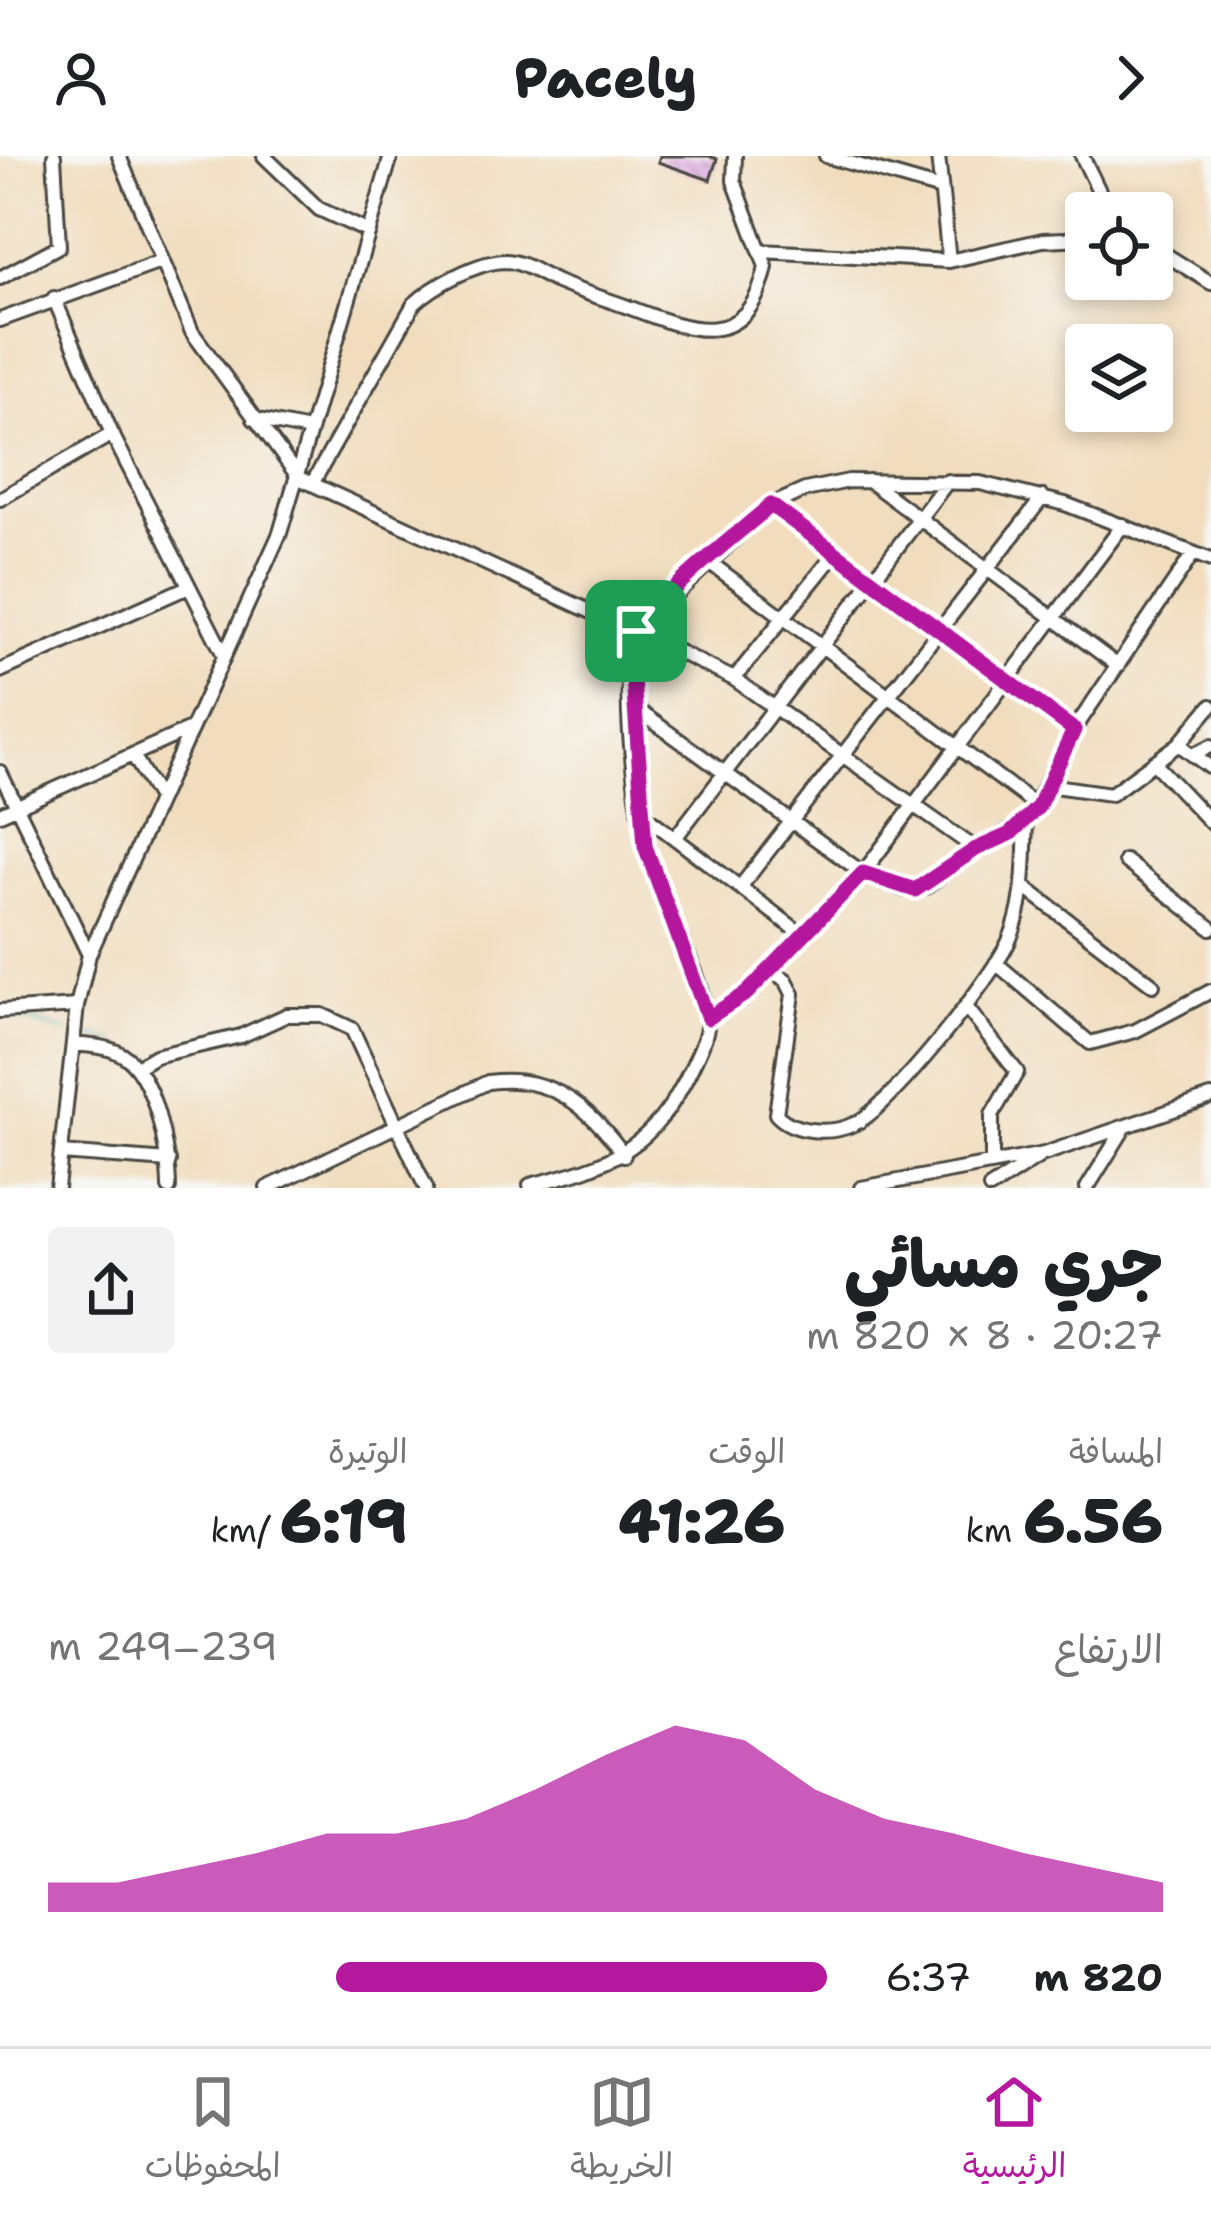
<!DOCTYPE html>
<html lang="ar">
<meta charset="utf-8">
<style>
:root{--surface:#fff;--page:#f2f2f2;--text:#202124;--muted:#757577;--line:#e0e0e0;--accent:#b5179e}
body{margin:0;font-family:"Shantell Sans","Playpen Sans Arabic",sans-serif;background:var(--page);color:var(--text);direction:rtl;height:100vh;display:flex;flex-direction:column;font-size:45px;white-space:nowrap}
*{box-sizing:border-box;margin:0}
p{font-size:39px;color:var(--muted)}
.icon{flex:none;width:66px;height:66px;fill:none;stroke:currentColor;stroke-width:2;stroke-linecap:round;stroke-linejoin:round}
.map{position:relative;height:1032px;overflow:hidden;direction:ltr}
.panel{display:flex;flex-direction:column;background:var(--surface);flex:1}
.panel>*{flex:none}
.tools{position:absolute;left:1065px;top:36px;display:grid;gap:24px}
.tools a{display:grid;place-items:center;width:108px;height:108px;border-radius:12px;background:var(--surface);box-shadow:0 6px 18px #0003;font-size:60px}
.pin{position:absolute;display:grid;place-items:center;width:102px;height:102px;color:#fff;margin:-51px;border-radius:24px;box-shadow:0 6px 18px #0006}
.round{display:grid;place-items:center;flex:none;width:126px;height:126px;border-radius:12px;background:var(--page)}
.head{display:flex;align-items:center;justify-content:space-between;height:204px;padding:0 48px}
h1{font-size:66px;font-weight:800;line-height:90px}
.metrics{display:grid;grid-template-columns:repeat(3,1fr);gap:18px;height:204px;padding:12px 48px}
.metrics div{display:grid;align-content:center}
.metrics b{font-size:60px;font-weight:800}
.metrics small{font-size:33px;font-weight:400}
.metrics p{font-size:33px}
.chart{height:336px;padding:24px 48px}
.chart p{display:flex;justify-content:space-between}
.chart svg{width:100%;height:216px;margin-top:12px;fill:var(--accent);opacity:.7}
ul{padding:0 48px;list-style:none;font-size:39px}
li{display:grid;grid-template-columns:192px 144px 1fr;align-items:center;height:90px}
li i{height:30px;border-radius:15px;background:var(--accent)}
header{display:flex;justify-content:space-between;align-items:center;height:156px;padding:0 48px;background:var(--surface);font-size:54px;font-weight:800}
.dock{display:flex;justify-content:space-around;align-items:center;height:168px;border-top:3px solid var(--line);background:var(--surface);font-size:33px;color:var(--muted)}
.dock a{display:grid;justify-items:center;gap:6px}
.dock .selected{color:var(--accent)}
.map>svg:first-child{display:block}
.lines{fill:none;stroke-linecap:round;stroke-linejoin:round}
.stream{stroke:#45b5bc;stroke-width:3}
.building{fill:url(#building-back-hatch)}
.minor-casing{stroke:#494641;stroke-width:18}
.minor{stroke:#fff;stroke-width:12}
.route-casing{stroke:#fff;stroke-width:24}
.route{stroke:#b5179e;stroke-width:15}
</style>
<header><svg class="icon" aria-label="forward" viewBox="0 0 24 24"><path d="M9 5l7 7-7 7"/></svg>Pacely<svg class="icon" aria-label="person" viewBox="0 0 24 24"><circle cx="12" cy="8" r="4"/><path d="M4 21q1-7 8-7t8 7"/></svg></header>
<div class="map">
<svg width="1211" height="1032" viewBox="0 0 1211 1032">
<defs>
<pattern id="building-back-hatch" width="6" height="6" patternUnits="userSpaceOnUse" patternTransform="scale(3)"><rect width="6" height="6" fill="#dfa9e2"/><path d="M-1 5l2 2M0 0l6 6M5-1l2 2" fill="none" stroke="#b58ab7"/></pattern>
</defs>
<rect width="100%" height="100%" fill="#f6f6f2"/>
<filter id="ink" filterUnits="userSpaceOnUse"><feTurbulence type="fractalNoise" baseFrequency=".00833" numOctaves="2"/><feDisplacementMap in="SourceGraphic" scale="24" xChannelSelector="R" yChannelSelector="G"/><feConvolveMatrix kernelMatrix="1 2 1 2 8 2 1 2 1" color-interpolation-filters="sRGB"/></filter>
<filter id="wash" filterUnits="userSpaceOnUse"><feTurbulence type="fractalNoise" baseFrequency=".004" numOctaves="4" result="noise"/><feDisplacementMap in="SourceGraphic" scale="48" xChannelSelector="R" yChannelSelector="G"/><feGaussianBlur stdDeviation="2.7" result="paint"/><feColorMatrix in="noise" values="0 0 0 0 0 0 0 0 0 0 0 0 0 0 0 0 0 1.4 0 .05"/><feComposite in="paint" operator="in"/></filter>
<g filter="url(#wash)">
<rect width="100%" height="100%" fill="#f1ddbe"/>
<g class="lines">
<path class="stream" d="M13,860L67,876
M76,878L116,885"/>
</g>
<g id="blocks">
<path class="building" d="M660,0H709L717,3L710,24L658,6Z"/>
</g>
</g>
<g filter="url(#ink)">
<use href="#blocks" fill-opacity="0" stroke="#494641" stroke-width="3"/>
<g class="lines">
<defs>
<path id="minor" d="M119,0L192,176L299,322L620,469L636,475L771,349L805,334L849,325L980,327L1065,348L1211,404
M264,0L319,53L369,76
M826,0L941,33
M938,0L949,105
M1082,0L1101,39L1102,57
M1152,90L1211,127
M761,95L949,105L1043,84L1086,82
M0,122L59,90L54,0
M54,142L112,278L223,497
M0,164L160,106
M254,263L309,274
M869,325L1118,510
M312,328L414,148C433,130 478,105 506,105C524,106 541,119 557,126C580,136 604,142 628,151C690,175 747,198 766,111L734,25L735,0
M0,343L112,278
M771,349L1074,574
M709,406L1038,651
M0,515L188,431
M734,523L834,399
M632,550L863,717L905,734L926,731L976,693L1026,666L1074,574L1193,398
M1179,588L1211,550
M133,599L158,641
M1193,599L1211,612
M1156,609L1211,667
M0,616L89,799
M1047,629L1111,638L1179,588L1193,599L1211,590
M639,655L804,780
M0,658L188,574
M675,682L948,325
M1125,705L1211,772
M741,730L1043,341
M1023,730L1153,829
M996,807L1090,887L1135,875L1211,835
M770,814L786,824L793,838L776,958C793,977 831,979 854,968C890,952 991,824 1009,785C1026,748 1024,706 1026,666
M966,851L1017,916L992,959V1006
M0,855L77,850
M708,862L747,837L863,717L1123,369
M73,888C90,890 107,890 121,898C155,916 169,996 169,1032
M137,911L155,900L241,880L287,859H322L352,873L426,1032
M61,997L169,1005
M530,1029C613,1009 654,992 692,911C699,895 710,877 707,859C701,817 676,777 661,738C637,675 618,541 636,475L734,523L976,693
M57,1032L77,850L89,799L280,377L391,0
M267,1032L488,926C550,918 589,950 624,999
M861,1032L1044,998L1211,941
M990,1032L1040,1000
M1087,1032L1123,974"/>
</defs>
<use href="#minor" class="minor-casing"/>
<use href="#minor" class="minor"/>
</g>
</g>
<g class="lines" filter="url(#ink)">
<defs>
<path id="route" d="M771,349L1074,574L1038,651L1010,678L976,693L915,734L863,717L747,837L708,862L645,690L631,494C644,447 732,383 771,349Z"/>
</defs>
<use href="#route" class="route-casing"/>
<use href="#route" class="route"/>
</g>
</svg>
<div class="tools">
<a><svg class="icon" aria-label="locate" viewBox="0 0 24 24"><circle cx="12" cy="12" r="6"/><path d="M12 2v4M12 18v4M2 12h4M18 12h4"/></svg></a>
<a><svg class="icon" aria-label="layers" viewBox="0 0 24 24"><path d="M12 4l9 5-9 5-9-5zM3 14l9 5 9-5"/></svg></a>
</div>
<div class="pin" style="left:636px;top:475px;background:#1e9e55"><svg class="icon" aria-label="arrive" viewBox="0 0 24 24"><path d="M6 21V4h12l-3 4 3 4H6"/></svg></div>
</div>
<section class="panel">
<div class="head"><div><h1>جري مسائي</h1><p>20:27 · 8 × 820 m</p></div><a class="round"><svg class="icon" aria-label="share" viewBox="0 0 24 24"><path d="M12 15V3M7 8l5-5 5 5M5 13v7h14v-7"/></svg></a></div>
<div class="metrics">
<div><p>المسافة</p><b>6.56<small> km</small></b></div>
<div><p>الوقت</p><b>41:26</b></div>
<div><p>الوتيرة</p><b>6:19<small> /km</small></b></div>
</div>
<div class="chart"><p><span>الارتفاع</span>239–249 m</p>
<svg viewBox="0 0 160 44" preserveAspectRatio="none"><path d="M0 44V38L10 38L20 35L30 32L40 28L50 28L60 25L70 19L80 12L90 6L100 9L110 19L120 25L130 28L140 32L150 35L160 38V44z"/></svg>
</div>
<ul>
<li><b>820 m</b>6:37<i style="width:63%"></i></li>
</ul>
</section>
<nav class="dock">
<a class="selected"><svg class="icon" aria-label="home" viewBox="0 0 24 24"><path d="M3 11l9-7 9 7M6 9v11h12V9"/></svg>الرئيسية</a>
<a><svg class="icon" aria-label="map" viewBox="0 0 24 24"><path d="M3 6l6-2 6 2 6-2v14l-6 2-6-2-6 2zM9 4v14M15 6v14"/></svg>الخريطة</a>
<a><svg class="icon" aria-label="saved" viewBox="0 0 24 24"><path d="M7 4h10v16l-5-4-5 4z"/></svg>المحفوظات</a>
</nav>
